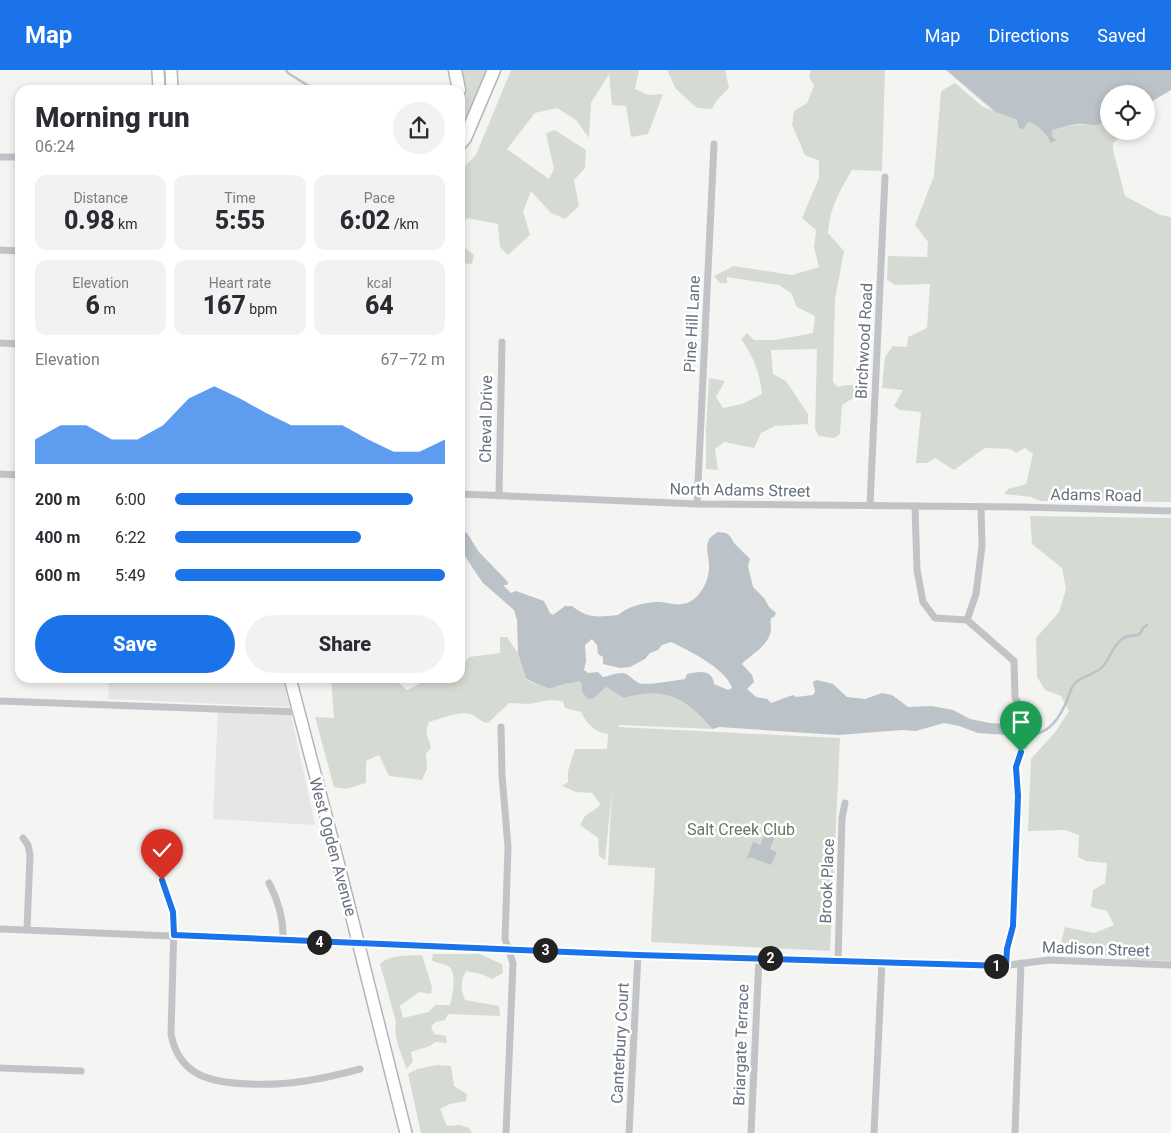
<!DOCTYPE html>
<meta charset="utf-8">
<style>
:root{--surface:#fff;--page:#f2f2f3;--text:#2b2b33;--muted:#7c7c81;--accent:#1a73e8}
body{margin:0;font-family:Roboto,sans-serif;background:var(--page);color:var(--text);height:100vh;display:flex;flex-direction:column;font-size:19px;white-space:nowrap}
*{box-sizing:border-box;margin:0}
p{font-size:16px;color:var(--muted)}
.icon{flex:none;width:28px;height:28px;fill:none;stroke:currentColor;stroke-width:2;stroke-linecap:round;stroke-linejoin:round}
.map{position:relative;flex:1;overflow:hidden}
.panel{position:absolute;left:15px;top:15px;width:450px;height:598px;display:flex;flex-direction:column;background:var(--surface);border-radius:15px;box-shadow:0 2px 8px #0003}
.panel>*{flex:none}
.tools{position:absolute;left:1100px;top:15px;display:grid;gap:10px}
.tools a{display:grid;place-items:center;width:55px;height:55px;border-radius:50%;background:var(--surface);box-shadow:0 2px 8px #0003;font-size:25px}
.pin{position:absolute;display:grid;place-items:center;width:42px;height:42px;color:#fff;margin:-51px -21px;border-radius:50% 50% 50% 0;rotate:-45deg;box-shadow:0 0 5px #0007}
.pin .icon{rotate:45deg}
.km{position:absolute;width:25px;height:25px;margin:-12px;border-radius:50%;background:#222;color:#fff;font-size:14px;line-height:25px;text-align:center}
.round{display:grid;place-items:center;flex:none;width:52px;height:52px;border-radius:26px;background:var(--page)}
.headline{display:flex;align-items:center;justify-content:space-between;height:85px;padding:0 20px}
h1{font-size:28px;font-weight:800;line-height:38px}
.figures{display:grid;grid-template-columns:repeat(3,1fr);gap:8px;height:85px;padding:5px 20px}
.figures div{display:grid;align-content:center;border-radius:12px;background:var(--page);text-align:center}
.figures b{font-size:25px;font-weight:800}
.figures small{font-size:14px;font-weight:400}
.figures p{font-size:14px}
.chart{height:140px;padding:10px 20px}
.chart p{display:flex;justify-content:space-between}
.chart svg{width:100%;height:90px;margin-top:5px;fill:var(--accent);opacity:.7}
.cta{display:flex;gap:10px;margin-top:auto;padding:10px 20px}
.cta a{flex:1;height:58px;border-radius:30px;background:var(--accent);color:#fff;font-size:20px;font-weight:800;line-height:58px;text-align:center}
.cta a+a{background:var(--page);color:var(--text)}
ul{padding:0 20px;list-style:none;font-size:16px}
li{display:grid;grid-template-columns:80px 60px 1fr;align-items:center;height:38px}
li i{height:12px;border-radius:6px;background:var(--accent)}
header{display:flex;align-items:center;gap:30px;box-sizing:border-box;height:70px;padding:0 25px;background:var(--accent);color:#fff}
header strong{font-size:24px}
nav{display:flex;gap:28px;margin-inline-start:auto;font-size:18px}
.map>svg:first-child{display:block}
.built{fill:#e5e6e5}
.green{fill:#d5dbd3}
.water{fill:#bbc2c8;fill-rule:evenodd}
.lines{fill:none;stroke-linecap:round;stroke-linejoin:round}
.stream{stroke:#bbc2c8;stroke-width:2.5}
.primary-casing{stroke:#b2b5b9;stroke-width:14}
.highway-casing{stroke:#b4b6b9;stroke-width:15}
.street{stroke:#c1c3c6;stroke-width:7}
.primary{stroke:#fff;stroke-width:11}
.highway{stroke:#fff;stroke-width:12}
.route-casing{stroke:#fff;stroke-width:10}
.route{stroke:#1a73e8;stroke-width:6}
.labels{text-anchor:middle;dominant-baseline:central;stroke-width:5;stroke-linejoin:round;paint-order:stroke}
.street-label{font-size:16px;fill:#68727f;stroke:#fff}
.park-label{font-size:16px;fill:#677765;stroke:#fff}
</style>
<header>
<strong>Map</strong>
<nav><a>Map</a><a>Directions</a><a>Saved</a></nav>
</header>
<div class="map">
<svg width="1171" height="1063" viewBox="0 0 1171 1063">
<rect width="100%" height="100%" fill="#f4f5f2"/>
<path class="built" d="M109,608H282L290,637L108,629Z
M218,641L291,644L315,755L213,749Z"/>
<path class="green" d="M460,0H488L460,65V44L465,23Z
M511,0H639L635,19L648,25L663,24L648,64L631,67L626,36L612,35L609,4L591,33L589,68L576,50L557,38L535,43L507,79L549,109L554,99L546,63L555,60L586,80L585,98L574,110L579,136L565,149L551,143L531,121L523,141L530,165L508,185L500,177L498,154L467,148L460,160V101L476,85Z
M667,0H725L729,18L716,31L712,39L697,38L676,19Z
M811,0H885L882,101L852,100C840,120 829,140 828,163L844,181L835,229L833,312L838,317L846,315H859L858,325L842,335L840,364L834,368L819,366L815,359L817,279L771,280L773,304L786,311L808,344V354L775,356L761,363L754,378L724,372L715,379L718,400L706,399V360L709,308L725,311L716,327L723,338L742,334L762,324C760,303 753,286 741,269L747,263L754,270H775L813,263L815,246L797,237L791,223L779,215L727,207V213H720L714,206L734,196L792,205L819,197L814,177L816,160L802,148L819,108V91L805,85L792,55L794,41L807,33L814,16L809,7Z
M945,0L996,42L1026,54L1030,52L1037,56L1052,67V60C1060,58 1070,55 1079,55C1095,54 1093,59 1109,48V61H1123V66L1113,73V80L1125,126L1160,145L1171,147V432L1040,431L1031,427L1004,424L1008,419L1026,414L1033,384L1025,378L1016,383L1010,379L985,378L954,400L935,388L927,393H916L921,342L900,340L894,336L903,320L882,318L885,287L893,276L907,277L908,267L927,258L930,214L895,215L887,210L888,186L927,187L928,172L915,155L934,106L941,21L955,13L982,36L993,41Z
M460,165L465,178L474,185L472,194L460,193Z
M1030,446L1171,448V891L1127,890V886L1058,884L1065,857L1094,863L1114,855L1107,841L1091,837L1093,820L1105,813L1107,793L1086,791L1078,787L1079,765L1065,760L1028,761L1031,689L1056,661L1069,641L1061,626L1045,620L1037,607L1036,568L1059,542L1066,519L1062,498L1032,474Z
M500,567H507L518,583L526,610L549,619L567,613H573L579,611L582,614V622L594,628L606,617L624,628C656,620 675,621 699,645C704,649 707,654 713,659L620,655L618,657L840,668L830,881L651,872L655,798L608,795L612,720L605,790L599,786L598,768L580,755L585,746L601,735L592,723L576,722L562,716L568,712V701L575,679H607L608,664C594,662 587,654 581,642L565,638L563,631L550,630L529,634L509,633L488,653C480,652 477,646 470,644C457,641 441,649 429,652C423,666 429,666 431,678L426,684L427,699L422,710L389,706L379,685L366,691V713L346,719L334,717L315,647L334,648L331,608H393L407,620L431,608H460V600L469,587L500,583Z
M433,884H479L502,894L503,903L492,909L481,904L466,901C460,911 461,920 465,930L499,936L500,946L448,944L445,950L436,952L431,956L434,964L446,966L447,973L435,972L430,976L411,982L413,991L407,999C402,986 393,967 396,952L380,894C391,884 407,886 422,885L432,917L431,924L419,922L400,936L403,948L429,942L435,935H450C452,926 458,902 448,896C443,893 437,894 432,890Z
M437,995L451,996L454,1016L467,1024L466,1031L450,1034L440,1039L447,1056L460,1055L469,1058L472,1063H421L408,1004L417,999Z"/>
<path class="water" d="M946,0H1171V20L1146,35V24H1109V48C1095,58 1096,55 1081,54C1072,54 1061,58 1052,60V67L1056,70L1051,73C1046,63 1040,57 1030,52L1026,54L1024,59L1019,58L1017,50L996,42Z
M460,459L467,463L479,482L508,512L507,515H503L511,523L516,521L544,531L550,543L553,545L565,536H572C588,549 598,547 618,545C627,537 645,532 657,532C670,532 682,539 694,529C703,521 708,511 709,499C710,484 700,471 718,462L726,463L730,466L734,473L750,489L748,496L753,517L764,528L769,537L776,543L774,547L771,548C770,553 772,559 770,564C765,579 751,584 742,594L752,605L754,612L747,619L756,627L767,629L771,633L793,625L796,627L813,625L815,622L813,612L817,610L833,614L847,627L865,629L882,623L892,625L908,637L932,636L953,640L970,649L990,653L1008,654L1024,661L1022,666L978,663L959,656L944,653L916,661L902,660L838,665L719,657L713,659C707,654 704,649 699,645C675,621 655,620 624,628L606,617L594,628L588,629L582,622V614L579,611L573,613H567L549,619L526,609L518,583L517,550L514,540L483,513L474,500L460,478ZM592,569L597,575L598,584L603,587V594L620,598L630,597L645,589L650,583L658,580L662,575L671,572C690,581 726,599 732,618L728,620L714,614C713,599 698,601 687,604L685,609C678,610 644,616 639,613C632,610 630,604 622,603C615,603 610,606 603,607L598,602L588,603L584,600L586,591L585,575Z
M765,764L774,768L770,779L777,782L771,795L750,787L748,789L747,788L753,772L760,775Z"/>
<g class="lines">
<path class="stream" d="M286,0L288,3L315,20
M1028,664C1047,666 1058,650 1065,635C1069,628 1069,620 1075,613C1081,607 1091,605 1099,600C1111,592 1112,570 1129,566C1133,565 1136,566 1140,564L1143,558L1147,555"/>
<defs>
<path id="primary" d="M158,0L159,20
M171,0L172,20
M290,608L335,780L406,1063"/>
<path id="highway" d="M455,0L459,20
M460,74L465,68L494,0"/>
</defs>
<use href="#primary" class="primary-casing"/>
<use href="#highway" class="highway-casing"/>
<path class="street" d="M0,87H20
M0,180L20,181
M0,273L20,274
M0,404L20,405
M460,424L697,434L1020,437L1171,441
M499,426L502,272
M697,434L714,74
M870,435L885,107
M915,437L917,500L923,532L935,548L967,550L976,524L982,476L981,438
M967,550L1014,591L1015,627L1029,657L1026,670L1017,689L1016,697L1018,726L1013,856L1007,879L1006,896
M0,631L299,642
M501,657L502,705L508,777L505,869L513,893L506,1063
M23,768L28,775L30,785L27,860
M162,810L173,842L174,854L171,964C179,1007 213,1013 250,1014C288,1016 323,1009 360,999
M269,813C279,832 284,849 283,870
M0,859L638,885L1001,896L1049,890L1171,895
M838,890L842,748L845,733
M0,998L81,1001
M629,1063L638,885
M751,1063L759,888
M874,1063L882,892
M1015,1063L1021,893"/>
<use href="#primary" class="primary"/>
<use href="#highway" class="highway"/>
</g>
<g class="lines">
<defs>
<path id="route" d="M162,810L173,842L174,865L638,885L1006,896L1007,879L1013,856L1018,726L1016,697L1021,682"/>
</defs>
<use href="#route" class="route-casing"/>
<use href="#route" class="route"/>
</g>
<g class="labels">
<g class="street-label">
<text transform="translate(692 254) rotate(-87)">Pine Hill Lane</text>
<text transform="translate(864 271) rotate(-87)">Birchwood Road</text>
<text transform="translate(486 349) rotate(-89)">Cheval Drive</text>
<text transform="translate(740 420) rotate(1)">North Adams Street</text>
<text transform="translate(1096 425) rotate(1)">Adams Road</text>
<text transform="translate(333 777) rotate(75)">West Ogden Avenue</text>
<text transform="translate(827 811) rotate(-88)">Brook Place</text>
<text transform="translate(1096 879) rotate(2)">Madison Street</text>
<text transform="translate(620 973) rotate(-87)">Canterbury Court</text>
<text transform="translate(741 975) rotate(-88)">Briargate Terrace</text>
</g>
<g class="park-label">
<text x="741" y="759">Salt Creek Club</text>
</g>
</g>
</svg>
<div class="tools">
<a><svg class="icon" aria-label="locate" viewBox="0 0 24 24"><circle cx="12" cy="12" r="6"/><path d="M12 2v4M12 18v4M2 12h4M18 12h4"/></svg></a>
</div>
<div class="pin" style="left:1021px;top:682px;background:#1e9e55"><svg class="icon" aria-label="arrive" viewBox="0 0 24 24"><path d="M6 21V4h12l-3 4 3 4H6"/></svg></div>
<div class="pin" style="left:162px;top:810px;background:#d93025"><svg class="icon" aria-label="check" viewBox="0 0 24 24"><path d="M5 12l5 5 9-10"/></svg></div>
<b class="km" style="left:996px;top:896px">1</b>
<b class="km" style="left:770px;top:888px">2</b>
<b class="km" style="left:545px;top:880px">3</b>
<b class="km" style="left:319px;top:872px">4</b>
<section class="panel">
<div class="headline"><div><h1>Morning run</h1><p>06:24</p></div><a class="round"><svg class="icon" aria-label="share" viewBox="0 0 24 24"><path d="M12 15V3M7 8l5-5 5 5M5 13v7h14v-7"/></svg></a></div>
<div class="figures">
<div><p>Distance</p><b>0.98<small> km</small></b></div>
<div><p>Time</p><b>5:55</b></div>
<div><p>Pace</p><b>6:02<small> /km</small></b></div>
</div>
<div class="figures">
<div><p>Elevation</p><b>6<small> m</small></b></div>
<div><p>Heart rate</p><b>167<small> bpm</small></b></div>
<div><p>kcal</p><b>64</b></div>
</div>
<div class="chart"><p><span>Elevation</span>67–72 m</p>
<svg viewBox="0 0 160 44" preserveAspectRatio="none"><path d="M0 44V32L10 25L20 25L30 32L40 32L50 25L60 12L70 6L80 12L90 19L100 25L110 25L120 25L130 32L140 38L150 38L160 32V44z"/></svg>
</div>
<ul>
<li><b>200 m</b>6:00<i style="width:88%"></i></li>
<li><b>400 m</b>6:22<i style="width:69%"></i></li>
<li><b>600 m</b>5:49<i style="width:100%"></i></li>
</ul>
<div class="cta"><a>Save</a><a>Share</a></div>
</section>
</div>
